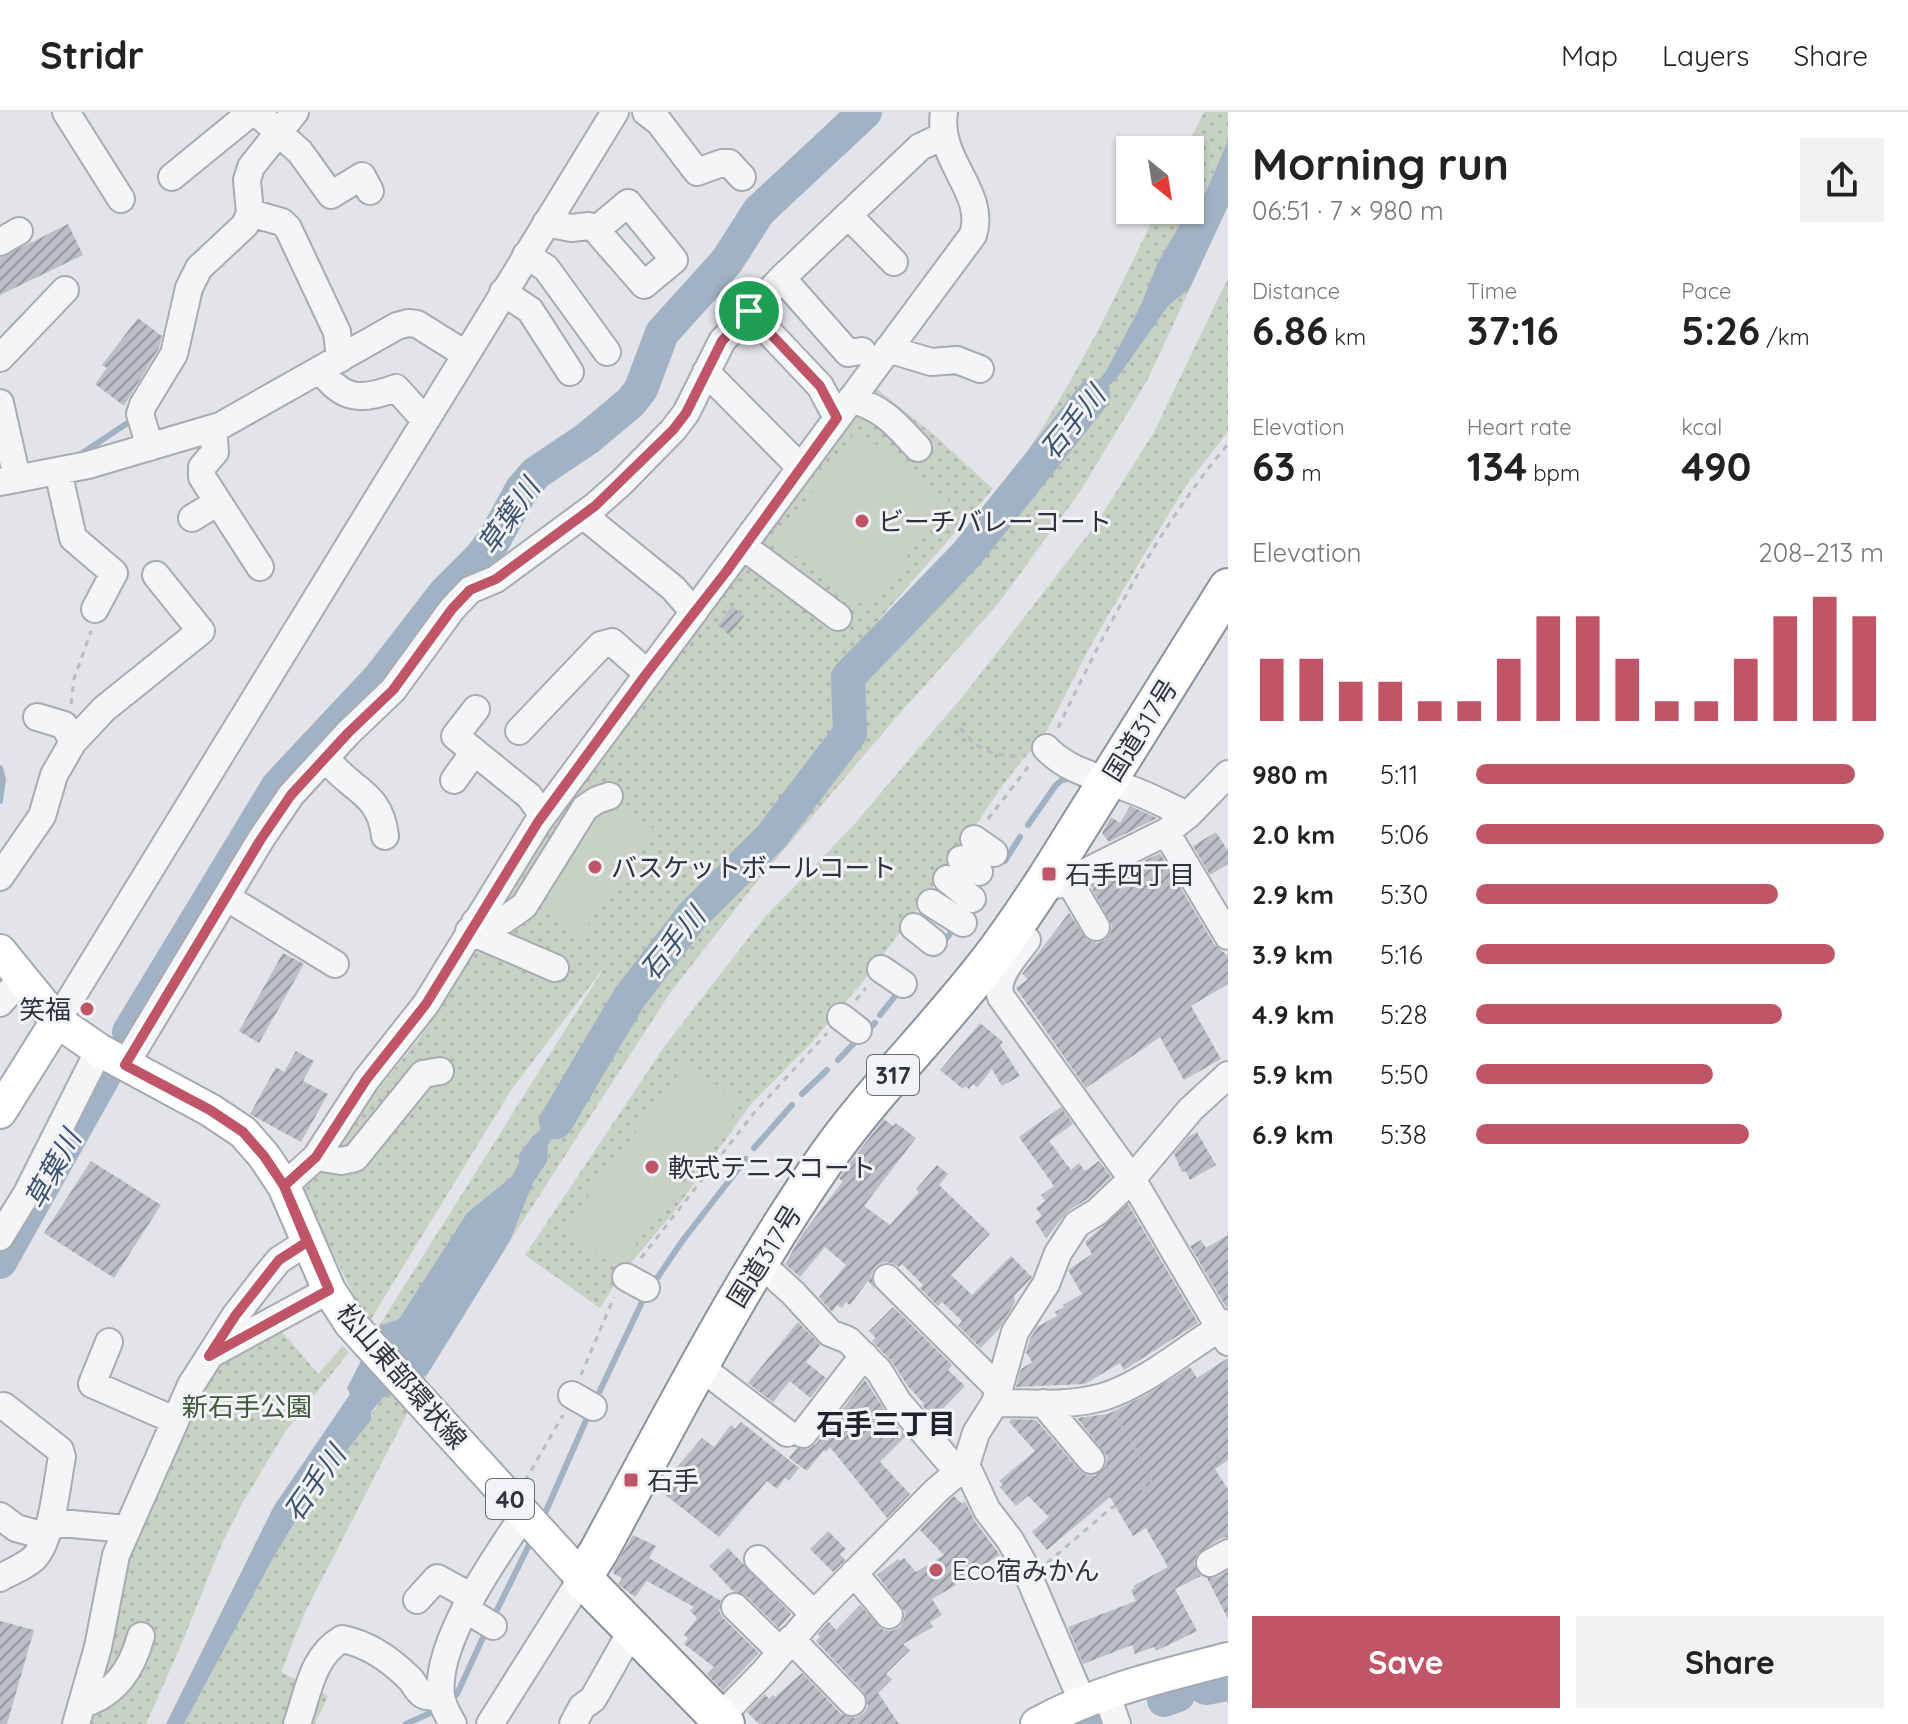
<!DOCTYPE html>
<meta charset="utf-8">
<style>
:root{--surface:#fff;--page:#f2f2f2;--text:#222;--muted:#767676;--line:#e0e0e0;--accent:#bf5566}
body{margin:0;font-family:Quicksand,"Noto Sans JP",sans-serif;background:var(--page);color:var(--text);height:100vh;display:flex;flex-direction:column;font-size:30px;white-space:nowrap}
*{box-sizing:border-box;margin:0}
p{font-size:26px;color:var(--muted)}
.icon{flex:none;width:44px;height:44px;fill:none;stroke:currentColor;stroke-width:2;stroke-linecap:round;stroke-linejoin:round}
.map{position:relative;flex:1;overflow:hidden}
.drawer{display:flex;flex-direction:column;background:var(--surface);width:680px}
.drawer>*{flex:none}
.needle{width:52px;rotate:150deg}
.fabs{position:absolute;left:1116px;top:24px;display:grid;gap:16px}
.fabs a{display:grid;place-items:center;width:88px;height:88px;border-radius:0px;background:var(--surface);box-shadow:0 2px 6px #0004;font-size:40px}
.pin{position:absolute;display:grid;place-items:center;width:68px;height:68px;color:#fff;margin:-34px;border:4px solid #fff;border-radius:50%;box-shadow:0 2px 8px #0007}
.round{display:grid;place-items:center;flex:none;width:84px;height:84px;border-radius:0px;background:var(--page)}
.headline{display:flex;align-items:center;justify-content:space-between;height:136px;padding:0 24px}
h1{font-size:44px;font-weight:800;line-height:60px}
.stats{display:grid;grid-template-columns:repeat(3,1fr);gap:12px;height:136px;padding:8px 24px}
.stats div{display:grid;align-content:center}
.stats b{font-size:40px;font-weight:800}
.stats small{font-size:22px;font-weight:400}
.stats p{font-size:22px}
.chart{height:224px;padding:16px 24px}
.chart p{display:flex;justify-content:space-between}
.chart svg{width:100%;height:144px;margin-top:8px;stroke:var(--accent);stroke-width:6}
.cta{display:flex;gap:16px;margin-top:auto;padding:16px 24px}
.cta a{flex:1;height:92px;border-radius:0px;background:var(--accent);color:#fff;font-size:32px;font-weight:800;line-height:92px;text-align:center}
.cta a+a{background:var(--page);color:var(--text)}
ul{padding:0 24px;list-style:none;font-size:26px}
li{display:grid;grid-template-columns:128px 96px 1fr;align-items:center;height:60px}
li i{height:20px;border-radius:10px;background:var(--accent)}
header{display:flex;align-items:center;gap:48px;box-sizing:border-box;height:112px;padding:0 40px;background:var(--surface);border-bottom:2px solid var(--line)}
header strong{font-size:38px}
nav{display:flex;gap:44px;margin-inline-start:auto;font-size:28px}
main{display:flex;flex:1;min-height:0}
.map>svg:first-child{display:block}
.green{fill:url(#green-dots)}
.pitch{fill:#c7d1c4}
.water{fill:#a1b2c4}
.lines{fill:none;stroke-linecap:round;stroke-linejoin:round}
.stream{stroke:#a1b2c4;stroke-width:6}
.river{stroke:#a1b2c4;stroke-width:34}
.building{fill:url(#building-hatch)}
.minor-casing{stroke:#a8abb2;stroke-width:30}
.major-casing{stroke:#a2a9b3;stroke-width:36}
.highway-casing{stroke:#8b929d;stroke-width:42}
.path{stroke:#b8bbc0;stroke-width:3;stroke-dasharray:6 6;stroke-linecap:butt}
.minor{stroke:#f4f5f7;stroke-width:26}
.major{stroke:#fff;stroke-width:32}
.highway{stroke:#fff;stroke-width:38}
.route-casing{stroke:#fff;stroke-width:16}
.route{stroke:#bf5566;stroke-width:10}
.poi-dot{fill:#bf5566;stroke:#f1f3f6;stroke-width:3}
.labels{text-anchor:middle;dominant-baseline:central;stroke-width:6;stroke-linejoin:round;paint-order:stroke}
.shield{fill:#f1f3f6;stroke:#676d75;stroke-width:2}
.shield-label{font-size:24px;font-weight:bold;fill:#2c333e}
.poi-label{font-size:26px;fill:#2c333e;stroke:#f1f3f6;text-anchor:start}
.street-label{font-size:26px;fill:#2c333e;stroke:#f1f3f6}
.park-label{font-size:26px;fill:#41593b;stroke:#f1f3f6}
.water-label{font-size:28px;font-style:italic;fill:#3b526e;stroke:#f1f3f6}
.neighbourhood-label{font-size:28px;font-weight:bold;fill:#1e242f;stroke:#f1f3f6}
</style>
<header>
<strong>Stridr</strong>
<nav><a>Map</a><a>Layers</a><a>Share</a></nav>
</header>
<main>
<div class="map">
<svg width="1228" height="1612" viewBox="0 0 1228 1612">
<defs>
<pattern id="green-dots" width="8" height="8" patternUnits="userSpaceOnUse" patternTransform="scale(2)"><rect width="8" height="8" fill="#c7d1c4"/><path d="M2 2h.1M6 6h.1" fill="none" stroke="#abb4a9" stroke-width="1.8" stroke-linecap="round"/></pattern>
<pattern id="building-hatch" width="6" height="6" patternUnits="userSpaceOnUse" patternTransform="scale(2)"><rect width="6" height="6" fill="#babec5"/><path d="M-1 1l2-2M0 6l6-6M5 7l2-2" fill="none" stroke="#979ba1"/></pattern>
</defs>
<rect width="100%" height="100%" fill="#e2e4e9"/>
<path class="green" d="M1204,0H1228V28L1204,84L1183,107L1157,152L1140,195L1106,259L1067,315L1117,266L1168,194L1190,176L1148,267L1079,381L997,493L893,609L755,772L670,881L510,1129L533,1071L547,1050L548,1033L578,986V972L548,1011L532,1025L519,1042V1051L512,1064L467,1101L399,1207L379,1214L606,853L511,978L368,1212L302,1079L360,1000L418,928L475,836L505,775L868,270L933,322L993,377L840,552C880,513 924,475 960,431C1043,331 1102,216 1157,98H1190V38H1185Z
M1228,166V320L1187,372L1139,451L1092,531L1042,628L1023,647L1003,673L925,787L865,867L814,928L751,992L673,1101L620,1164L600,1196L525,1143L664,935L764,806L852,715L968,578L1094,415L1153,322Z
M280,1217L318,1262L343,1234L349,1240L285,1320L243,1390L222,1431L179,1538L146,1612H89L115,1473L173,1337L213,1259Z
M427,1263L305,1500L281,1560L328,1584L315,1612H184L272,1448L311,1383L383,1286Z"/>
<path class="pitch" d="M857,318L949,388L868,497L775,429Z
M609,684L653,717L581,824L536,793Z
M687,950L741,992L617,1157L564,1117Z"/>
<path class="water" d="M1228,28V94L1190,176L1168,194L1117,266L1063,319L1106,259L1140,195L1157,152L1183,107L1204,84Z
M579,970L578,986L548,1033L547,1050L533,1071L510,1129L427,1263L383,1286L371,1300V1308L311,1383L272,1448L184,1612H166L274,1394L350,1282L347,1276L379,1214L399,1207L467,1101L512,1064L519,1051V1042L532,1025L548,1011Z"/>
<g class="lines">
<path class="stream" d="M81,342L126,312
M0,656L3,667L0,689
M1028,713L1056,673L1062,668L1073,666
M1005,749L1020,725
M947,826L956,813
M880,903L900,878
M865,920L875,911
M838,948L857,928
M802,982L827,958
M754,1036L792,993
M651,1175L683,1128L746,1047
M596,1287L643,1188
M542,1408L587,1306
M492,1508L533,1425
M451,1587L457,1582L486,1519
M406,1612L439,1597"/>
<path class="river" d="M129,920L278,674L381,564L445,481L480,446L494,428L522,377L536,361L588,326L631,290L641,277L662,221L727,149L759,99L865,0
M556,1010L629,886L692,804L771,725L850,621L848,565L966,443L1093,284
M0,1150L104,964
M1206,1576L1228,1572
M1164,1588L1178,1583
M1091,1612L1111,1606"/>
</g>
<path class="building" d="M68,112L83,143L0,183V146Z
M138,206L162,224L159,236L124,294L95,272L107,256L102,253Z
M732,494L744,504L729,523L718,513Z
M1130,694L1157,706L1109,730L1102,721L1111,705L1120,711Z
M1216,720L1228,739V752L1210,763L1193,734Z
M1160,741L1214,832L1228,844V872L1191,894L1221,947L1184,968L1160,925L1086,976L1016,876L1028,867L1022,862L1069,801L1087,828L1097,831L1105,828L1110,822L1112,814L1091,775Z
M283,841L304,852L259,931L239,919Z
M980,911L1003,930L1000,933L1020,964L1002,974L992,957L977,976L973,972L969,977L966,974L963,977L940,958Z
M296,939L314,949L303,969L328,982L301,1030L250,1002L276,955L284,960Z
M1061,995L1073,1012L1049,1029L1071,1058L1079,1051L1085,1059L1099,1049L1111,1065L1087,1087L1068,1099L1046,1126L1035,1109L1042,1104L1036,1096L1045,1089L1041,1083L1054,1074L1019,1025Z
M884,1007L893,1014L896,1011L916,1026L864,1094L890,1113L919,1080L916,1077L937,1053L948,1062L939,1073L990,1122L951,1163L972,1183L1011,1144L1032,1165L1014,1184L1015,1190L999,1217L981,1236L958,1214L962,1209L942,1190L938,1194L920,1176L923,1173L902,1152L899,1155L892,1151L884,1150L876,1154L871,1163L875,1177L868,1169L850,1193L846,1190L842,1196L837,1193L832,1200L819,1185L846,1153L825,1135L800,1165L785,1152L803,1121L843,1069L839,1067L845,1057Z
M1197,1020L1216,1053L1190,1068L1185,1059L1182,1060L1174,1042L1188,1025Z
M91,1049L161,1093L114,1166L44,1121Z
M1128,1092L1198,1211L1124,1258L1120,1251L1085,1272L1016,1275L1021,1257L1032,1250L1026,1240L1030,1227L1037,1215L1057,1204L1055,1200L1064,1195L1063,1193L1082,1182L1068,1158L1092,1142L1085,1130Z
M1228,1123V1195H1226L1190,1134L1201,1128L1206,1136Z
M893,1195L952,1253L948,1258L965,1274L933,1307L922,1293L924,1292L907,1273L892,1250L872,1229L876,1226L869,1219Z
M798,1210L820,1233L806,1250L826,1266L810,1286L790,1269L773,1290L748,1271Z
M1228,1246V1348L1215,1357L1228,1377V1425L1220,1427L1197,1442L1194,1452L1201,1464L1175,1477L1197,1519L1156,1539L1154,1535L1135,1542L1132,1533L1083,1552L1068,1515L1136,1489L1131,1478L1135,1476L1133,1474L1168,1455L1146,1416L1133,1424L1110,1385L1047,1438L1032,1420L1049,1405L1028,1384L1016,1394L1000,1375L1003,1373L999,1369L1035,1339L1009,1310L1012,1307L1036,1308L1079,1358L1086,1363L1095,1364L1106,1354L1107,1344L1077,1306L1108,1302L1146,1283L1190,1255L1197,1266Z
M865,1268L886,1300L906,1324L880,1350L910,1382L887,1406L830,1335L826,1340L824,1338L807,1359L789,1346L797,1336L808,1337L816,1332Z
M741,1310L799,1356L789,1369L785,1366L777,1377L767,1369L719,1425L663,1381L680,1359L676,1356L702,1326L714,1335L731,1313L735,1317Z
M954,1384L962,1392L965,1389L974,1408L1000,1443L954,1470L956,1473L932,1487L942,1503L930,1510L933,1515L903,1532L910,1538L886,1562L892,1567L878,1581L899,1612H759L747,1600L765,1582L769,1587L773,1583L775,1585L802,1561L841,1602L855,1606L864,1601L868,1594L864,1580L816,1529L820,1525L818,1522L829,1510L836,1518L860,1493L883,1518L892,1519L900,1515L904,1508L905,1500L877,1463L898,1447L900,1449L904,1446L916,1460L944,1443L920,1418Z
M828,1419L846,1437L840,1442L845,1448L833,1460L810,1437Z
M633,1423L656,1434L649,1446L721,1489L719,1499L723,1506L759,1541L723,1579L707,1562L714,1555L684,1532L688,1526L684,1523L697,1506L690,1499L694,1495L647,1469L635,1485L618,1472L622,1466L614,1462L613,1457Z
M728,1436L791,1502L779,1516L746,1484L733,1479L709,1454Z
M1228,1459V1507L1207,1466L1217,1465Z
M0,1509L34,1518L7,1612H0Z"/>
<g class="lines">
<defs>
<path id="minor" d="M66,0L121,87
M646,0L659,10L697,60L722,51H729L742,65
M172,65L248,3L257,1L300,40L331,83L362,64L370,79
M250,101L282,110L288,116L337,220L340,247
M848,103L894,150
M546,111L571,116L589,114L596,118L644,173L674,148L628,91L596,118
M0,130L19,119
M526,143L546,156L607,240
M782,166L848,241L862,239
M503,180L530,198L570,260
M749,199L820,274L837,306
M888,237L931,250L957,248L980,257
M0,246L65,178
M321,258C343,290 363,288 396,276L425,308
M706,260L800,355
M851,287C884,297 895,311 918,336
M0,291L17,366
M213,316L215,340L202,355V365L260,455
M150,335L140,302L143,293L174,242L189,176L199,156L245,113L250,101L247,68L251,55L295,0
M58,359L73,426L114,461L95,497
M0,370L88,353L220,314L397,214L408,211L417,212L465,242
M583,403L673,476L694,500
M192,406L218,390
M743,434L838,505
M476,597L455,624L529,684L543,703
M37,605L64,613L73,630
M519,619L601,533L612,530L647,561
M1046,636C1068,659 1096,664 1124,675C1146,682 1167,694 1188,703
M326,646C350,679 380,679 385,724
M454,668L474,640
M1166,720L1228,824
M974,727L994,741
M961,747L979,760
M0,765L42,704L54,663L73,630L104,597L201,519L156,463
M947,767L972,787
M1045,769L1053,773L1062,772L1166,720L1188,703L1228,662
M1069,769L1096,815
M226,785L335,852
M931,791L963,811
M475,810L504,808L524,794L585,696L597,688L609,684
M914,815L933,830
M469,819L555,856
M1027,828C1016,843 993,866 1001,885L1132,1067L1228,1230
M881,857L903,872
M0,891L22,866
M841,905L858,918
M57,909L615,0
M125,953L261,727L291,683L348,621L393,578L452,497L470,478L496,467L595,394L621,371L673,318L686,301L722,229L782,166L920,35L943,24
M316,1045L341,1049L355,1046L423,962L440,959
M284,1074L316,1045L366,968L426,892L538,710L973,123C987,80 936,48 944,0
M0,1125L27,1081L99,938
M760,1151L793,1181L830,1221L848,1228L879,1259L898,1290L958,1360
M626,1165L646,1176
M887,1166L998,1276
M109,1230L92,1272L174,1308
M213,1241L329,1178
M699,1254L787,1321
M572,1283L593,1295
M995,1291C1031,1291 1071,1295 1106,1284C1150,1269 1188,1234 1228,1211
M1043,1291L1091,1348
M803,1322L864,1243
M966,1353L987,1398L1010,1428L1023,1451L1082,1589
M0,1404L16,1416L45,1424
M50,1410L126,1417
M758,1447L814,1502
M1210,1451L1228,1441
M854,1461L889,1503
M0,1466C10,1460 24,1455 33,1447C52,1430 57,1370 62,1345L60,1338L4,1294
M417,1488L437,1466L472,1485
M735,1495L781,1540
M465,1497L493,1514
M791,1527L852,1590
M1106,1581L1117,1612
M83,1592C116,1581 132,1557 141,1524
M719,1606L764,1560L814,1502L936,1379L966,1353L976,1321L995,1291L1015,1220L1046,1172L1058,1141L1077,1112L1097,1100L1132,1067L1191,997L1228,963
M76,1612L98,1535L116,1443L191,1273L235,1204L265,1165L279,1148L307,1130
M297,1612C308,1581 312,1544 342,1527C369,1532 391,1548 410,1567C414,1571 417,1579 422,1582C427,1586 435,1584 441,1584
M453,1612C448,1603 442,1594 441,1583C435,1530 495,1446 524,1403
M490,1612L582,1466
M573,1612L582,1595L593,1587L632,1518"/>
<path id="major" d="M0,839L57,909L99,938L210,998L243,1020L264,1044L284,1074L329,1178L351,1212L582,1466
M0,1000L57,909
M1037,1612C1097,1579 1162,1564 1228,1547"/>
<path id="highway" d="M725,1612L582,1466L599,1439C671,1306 740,1170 827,1045C874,979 932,922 982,858C1005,830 1025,799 1045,769L1228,476"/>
</defs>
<use href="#minor" class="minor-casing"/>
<use href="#major" class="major-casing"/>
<use href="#highway" class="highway-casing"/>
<path class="path" d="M71,592L74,567L91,519
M960,616C981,642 995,644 1026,644
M1058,616C1106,516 1157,417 1228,332
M988,707L1032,650
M856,888L866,876
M641,1146L754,1001L827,921
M581,1263L614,1185
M525,1369L563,1303
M1047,1451L1110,1397L1152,1371L1142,1355L1140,1344L1116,1305"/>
<use href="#minor" class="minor"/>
<use href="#major" class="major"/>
<use href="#highway" class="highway"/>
</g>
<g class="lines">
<defs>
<path id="route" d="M749,199L722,229L686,301L673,318L595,394L496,467L470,478L452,497L393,578L348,621L291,683L261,727L125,953L210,998L243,1020L264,1044L284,1074L307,1130L279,1148L235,1204L209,1244L329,1178L284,1074L316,1045L366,968L426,892L538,710L647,561L726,460L837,306L820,274L749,199"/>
</defs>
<use href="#route" class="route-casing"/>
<use href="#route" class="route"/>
</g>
<g class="poi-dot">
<circle cx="862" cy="409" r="8"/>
<circle cx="595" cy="755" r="8"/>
<rect x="1041" y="754" width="16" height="16" rx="4"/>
<circle cx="87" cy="897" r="8"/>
<circle cx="652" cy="1055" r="8"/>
<rect x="623" y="1360" width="16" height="16" rx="4"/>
<circle cx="936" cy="1458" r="8"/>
</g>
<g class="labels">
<g class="shield">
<rect x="867" y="943" width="52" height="40" rx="6"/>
<rect x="486" y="1367" width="48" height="40" rx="6"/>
</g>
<g class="shield-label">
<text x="893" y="963">317</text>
<text x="510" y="1387">40</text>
</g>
<g class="poi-label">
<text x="878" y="409">ビーチバレーコート</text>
<text x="611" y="755">バスケットボールコート</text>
<text x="1065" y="762">石手四丁目</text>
<text x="71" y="897" text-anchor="end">笑福</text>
<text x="668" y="1055">軟式テニスコート</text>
<text x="647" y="1368">石手</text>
<text x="952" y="1458">Eco宿みかん</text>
</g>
<g class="street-label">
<text transform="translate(1140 618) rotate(-58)">国道317号</text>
<text transform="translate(764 1144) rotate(-58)">国道317号</text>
<text transform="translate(402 1264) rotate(49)">松山東部環状線</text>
</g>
<g class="park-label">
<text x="247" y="1294">新石手公園</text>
</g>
<g class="water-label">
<text transform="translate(1072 310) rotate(-51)">石手川</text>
<text transform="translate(508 404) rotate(-55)">草葉川</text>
<text transform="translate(672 831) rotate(-51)">石手川</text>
<text transform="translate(52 1057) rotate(-61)">草葉川</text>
<text transform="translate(314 1371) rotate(-55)">石手川</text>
</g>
<g class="neighbourhood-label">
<text x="886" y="1311">石手三丁目</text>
</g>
</g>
</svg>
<div class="fabs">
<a><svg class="needle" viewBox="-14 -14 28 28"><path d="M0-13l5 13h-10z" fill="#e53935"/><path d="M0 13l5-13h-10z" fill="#767676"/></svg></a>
</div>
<div class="pin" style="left:749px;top:199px;background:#1e9e55"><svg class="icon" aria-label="arrive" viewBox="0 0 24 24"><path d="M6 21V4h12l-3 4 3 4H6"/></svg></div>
</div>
<section class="drawer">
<div class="headline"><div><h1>Morning run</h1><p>06:51 · 7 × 980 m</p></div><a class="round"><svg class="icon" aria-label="share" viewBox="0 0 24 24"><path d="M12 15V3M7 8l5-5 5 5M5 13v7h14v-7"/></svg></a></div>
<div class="stats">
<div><p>Distance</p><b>6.86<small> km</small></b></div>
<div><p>Time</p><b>37:16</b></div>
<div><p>Pace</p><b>5:26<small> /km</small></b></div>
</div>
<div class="stats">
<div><p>Elevation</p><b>63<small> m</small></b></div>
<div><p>Heart rate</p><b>134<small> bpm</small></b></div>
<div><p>kcal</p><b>490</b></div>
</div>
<div class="chart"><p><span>Elevation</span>208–213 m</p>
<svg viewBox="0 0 160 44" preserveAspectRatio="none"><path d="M5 44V25M15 44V25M25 44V32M35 44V32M45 44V38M55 44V38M65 44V25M75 44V12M85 44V12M95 44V25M105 44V38M115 44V38M125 44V25M135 44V12M145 44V6M155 44V12"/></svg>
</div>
<ul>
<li><b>980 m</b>5:11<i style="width:93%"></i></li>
<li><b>2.0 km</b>5:06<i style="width:100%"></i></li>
<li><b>2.9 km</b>5:30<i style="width:74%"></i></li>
<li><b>3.9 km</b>5:16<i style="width:88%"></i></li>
<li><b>4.9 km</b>5:28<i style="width:75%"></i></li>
<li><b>5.9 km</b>5:50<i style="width:58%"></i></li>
<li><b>6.9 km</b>5:38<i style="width:67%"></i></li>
</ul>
<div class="cta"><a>Save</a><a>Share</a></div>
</section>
</main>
